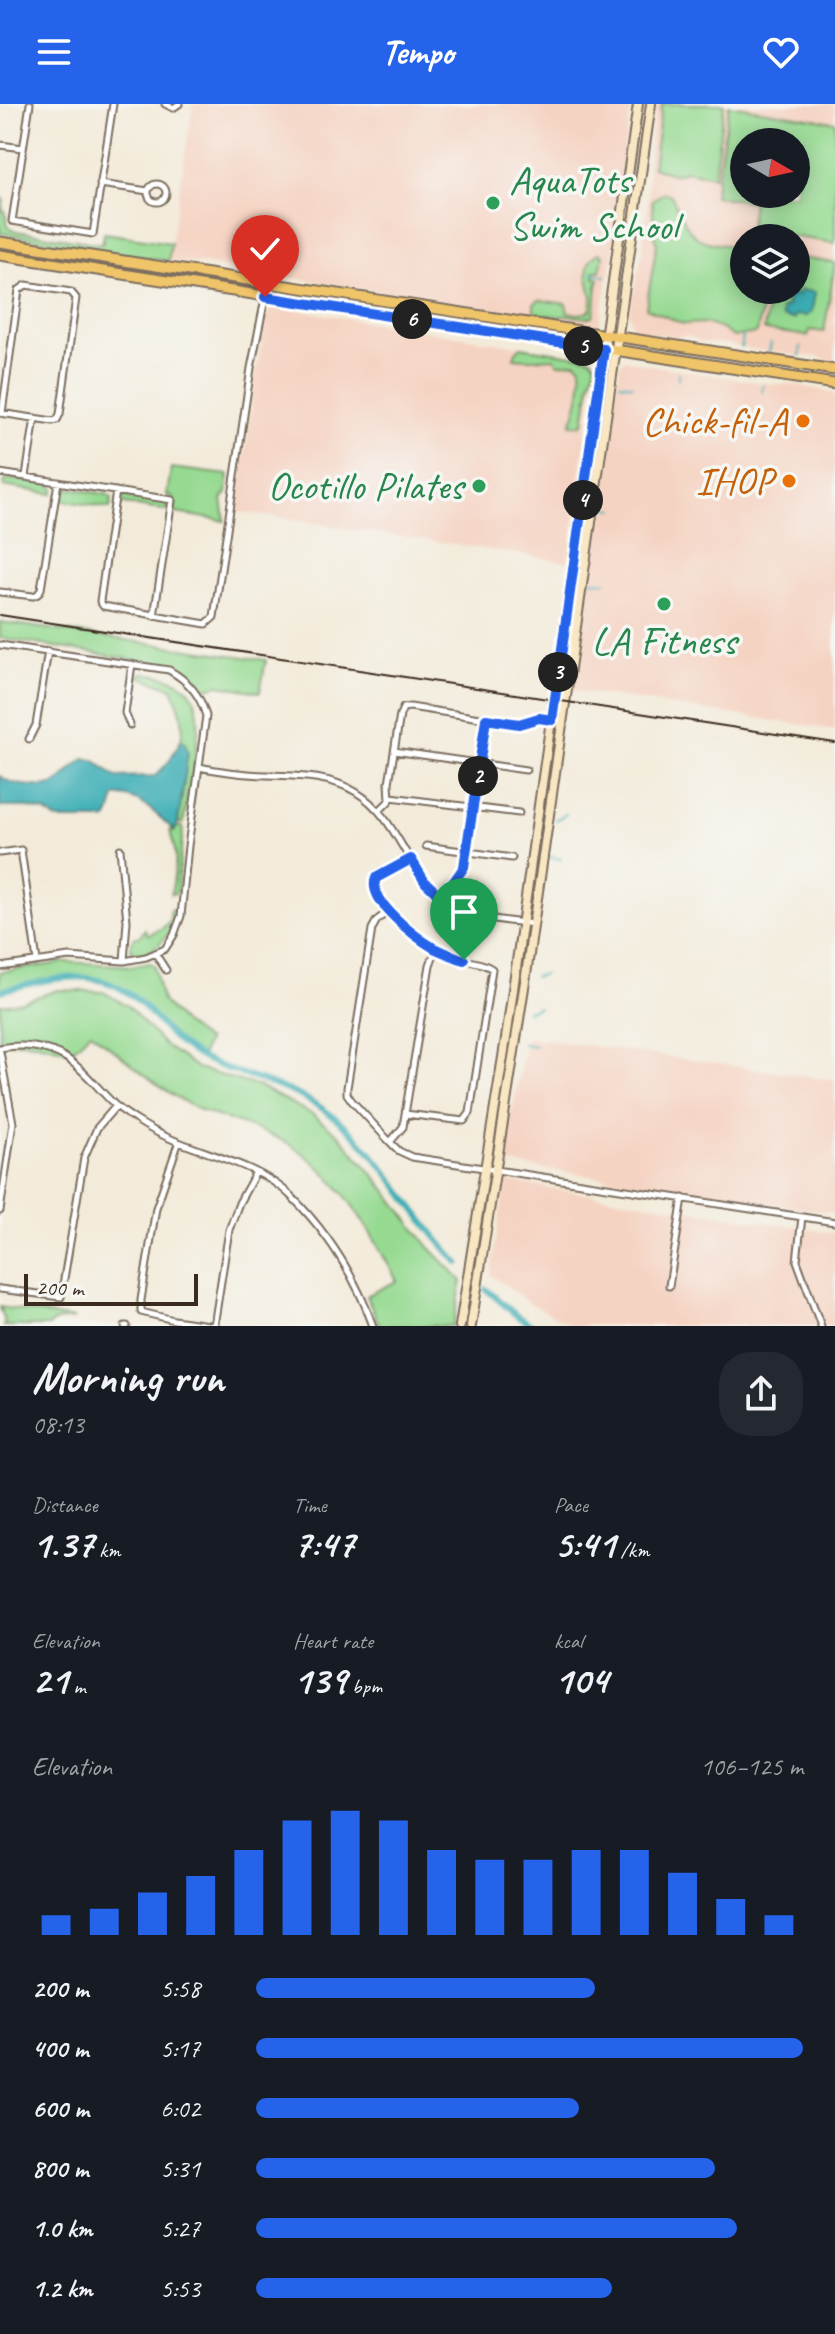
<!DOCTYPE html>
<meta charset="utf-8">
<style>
:root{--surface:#171b24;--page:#242831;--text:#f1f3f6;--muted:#9ea1a6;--accent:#2563eb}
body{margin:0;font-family:Caveat,sans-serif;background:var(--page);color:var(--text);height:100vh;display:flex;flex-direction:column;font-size:30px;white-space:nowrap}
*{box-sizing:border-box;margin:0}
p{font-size:26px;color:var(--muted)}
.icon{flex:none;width:44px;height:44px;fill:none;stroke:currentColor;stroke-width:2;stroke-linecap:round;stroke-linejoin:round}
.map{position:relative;height:1222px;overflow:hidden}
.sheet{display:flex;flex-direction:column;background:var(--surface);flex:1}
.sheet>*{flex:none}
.needle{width:52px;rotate:99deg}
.tools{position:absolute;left:730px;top:24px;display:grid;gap:16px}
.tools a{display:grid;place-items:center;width:80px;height:80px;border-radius:50%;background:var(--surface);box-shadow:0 4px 20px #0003;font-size:40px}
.scale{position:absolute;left:24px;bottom:20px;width:174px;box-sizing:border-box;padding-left:8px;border:4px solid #3b2a1e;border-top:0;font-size:22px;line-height:28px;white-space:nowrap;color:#3b2a1e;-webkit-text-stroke:6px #f6f6f2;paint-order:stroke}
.pin{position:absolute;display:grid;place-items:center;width:68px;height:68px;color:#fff;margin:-82px -34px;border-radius:50% 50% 50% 0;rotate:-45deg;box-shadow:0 0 8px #0007}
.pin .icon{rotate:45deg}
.km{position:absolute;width:40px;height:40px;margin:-20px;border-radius:50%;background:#222;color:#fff;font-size:22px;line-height:40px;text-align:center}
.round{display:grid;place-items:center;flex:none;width:84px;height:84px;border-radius:32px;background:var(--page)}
.overview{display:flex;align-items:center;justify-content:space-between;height:136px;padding:0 32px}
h1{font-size:44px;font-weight:700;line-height:60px}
.metrics{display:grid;grid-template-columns:repeat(3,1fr);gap:12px;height:136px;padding:8px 32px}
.metrics div{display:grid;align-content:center}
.metrics b{font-size:40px;font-weight:700}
.metrics small{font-size:22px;font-weight:400}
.metrics p{font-size:22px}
.chart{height:224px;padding:16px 32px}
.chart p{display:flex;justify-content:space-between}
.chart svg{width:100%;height:144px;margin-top:8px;stroke:var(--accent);stroke-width:6}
ul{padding:0 32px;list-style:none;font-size:26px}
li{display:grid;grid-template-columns:128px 96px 1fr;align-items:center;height:60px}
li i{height:20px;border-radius:10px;background:var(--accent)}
header{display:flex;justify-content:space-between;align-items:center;height:104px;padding:0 32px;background:var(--accent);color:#fff;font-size:36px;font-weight:700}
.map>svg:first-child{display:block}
.built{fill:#f5d3c2;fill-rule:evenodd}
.green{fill:#96da92;stroke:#688258;stroke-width:2;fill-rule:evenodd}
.water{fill:#3eafb6;stroke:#3c6c6a;stroke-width:2}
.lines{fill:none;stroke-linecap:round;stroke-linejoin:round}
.stream{stroke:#3eafb6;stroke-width:2}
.canal{stroke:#3eafb6;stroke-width:6}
.street-casing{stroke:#7b6e60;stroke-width:9}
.secondary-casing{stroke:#7b6e60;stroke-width:12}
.primary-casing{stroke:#7b6e60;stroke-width:13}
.street{stroke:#fff;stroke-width:5}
.secondary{stroke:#f9e7c3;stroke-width:8}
.primary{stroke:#f0c469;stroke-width:9}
.rail{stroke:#3b2a1e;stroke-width:2}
.route-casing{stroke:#fff;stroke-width:16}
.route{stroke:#2563eb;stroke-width:10}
.leisure-dot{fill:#2e9e5b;stroke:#f6f6f2;stroke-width:3}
.food-dot{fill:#e8710a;stroke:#f6f6f2;stroke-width:3}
.labels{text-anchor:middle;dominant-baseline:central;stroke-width:7;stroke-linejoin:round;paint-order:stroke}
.leisure-label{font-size:40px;fill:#27864d;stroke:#f6f6f2;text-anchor:start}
.food-label{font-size:40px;fill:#c56008;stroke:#f6f6f2;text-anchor:end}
</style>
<header><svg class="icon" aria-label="menu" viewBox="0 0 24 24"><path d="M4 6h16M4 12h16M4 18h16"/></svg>Tempo<svg class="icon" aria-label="heart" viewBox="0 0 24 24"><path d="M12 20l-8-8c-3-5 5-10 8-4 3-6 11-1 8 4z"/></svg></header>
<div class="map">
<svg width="835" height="1222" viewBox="0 0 835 1222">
<rect width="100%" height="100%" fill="#f6f6f2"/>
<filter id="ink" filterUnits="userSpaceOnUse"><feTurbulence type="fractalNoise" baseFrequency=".0125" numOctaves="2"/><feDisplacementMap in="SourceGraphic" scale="16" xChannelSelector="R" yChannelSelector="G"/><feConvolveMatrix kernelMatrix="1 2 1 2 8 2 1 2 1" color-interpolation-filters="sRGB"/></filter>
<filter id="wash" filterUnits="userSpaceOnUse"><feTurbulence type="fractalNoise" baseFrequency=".006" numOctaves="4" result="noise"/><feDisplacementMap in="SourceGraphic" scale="32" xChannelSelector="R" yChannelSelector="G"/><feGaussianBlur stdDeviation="1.8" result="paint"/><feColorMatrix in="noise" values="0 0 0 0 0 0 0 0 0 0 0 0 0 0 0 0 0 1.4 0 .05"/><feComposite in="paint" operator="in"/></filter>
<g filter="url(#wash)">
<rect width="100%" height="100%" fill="#f3ebda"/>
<path class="built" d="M193,0H632L623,52V78L615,138L599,221L591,223L480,203L261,169L199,159L168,157Z
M656,0H835V258L818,253L789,251L781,248H771L739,243L728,240L701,238L689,232L673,233L633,227L629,209L641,154L648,98V57ZM744,38H796V90H744ZM744,134H796V186H744Z
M273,200L302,207L594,254L597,262L592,282L569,458L235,407L238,401L256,268L268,207Z
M625,255L648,261L771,280H792L835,289V626L571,586L579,548L587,471L600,398V379L606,359L620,261Z
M527,933L835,976V1109L511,1060L505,1058L502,1054Z
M505,1077L835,1129V1222H572L530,1199L491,1171Z"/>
<path class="green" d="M662,0H724L714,72L685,67L675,71L653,63Z
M729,1L835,18V139L749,126L753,98L714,92ZM744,38H796V90H744Z
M664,89L671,91C695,140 690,136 744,144V186H765L757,229L733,233L720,224L704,219L683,220L646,204L657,139L655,132L652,96Z
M0,94L4,95L2,107H5L8,122L16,127L102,140L104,129L171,139L168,157L0,129Z
M599,149L603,152L600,167H595L594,173L599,175C594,187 598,200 593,212L585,214L567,211L561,213L534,209V200L539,196L566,200L568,208L579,210L589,208C599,191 581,174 590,157C592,153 596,151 599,149Z
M796,153L835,159L824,228L810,226L808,232L764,226L770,186H796Z
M521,243L591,254L596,260L590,281L584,318L580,321L571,320C578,304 583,281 581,263L576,258L558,260L554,254C540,255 529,256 514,254L516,248Z
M171,364L229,371L227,389L222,395L225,417L175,409L176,400L172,393L167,391Z
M10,375L50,380L54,384L53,390L3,382L5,377Z
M67,384L106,390L112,394L110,404L59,396L61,387Z
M123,392L163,397L168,402V407L117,399L118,396Z
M0,518L266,556L260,588L218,581L203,585L190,571L174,562L0,534Z
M142,569C200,574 203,600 195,652C191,674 187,697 183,720L178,718L186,666L185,639L181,636C186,616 179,602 172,584L137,572Z
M177,722L183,724L177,789L171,790C173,778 177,759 175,747C174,740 171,733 170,726L174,728Z
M176,805C173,828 161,846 137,851L131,845V838L134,834L140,832L145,825L148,831L164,823L170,816V806Z
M66,858L131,862L150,859L154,861L162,897L183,919L207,937L201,953C178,939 164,921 146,903C101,857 55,874 0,886V868Z
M58,886L103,888L128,902L164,941L199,965L260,983L312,1010L339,1031L381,1080L429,1143L462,1177L453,1222H380L366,1192L397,1177C371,1127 338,1068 287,1039C259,1023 225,1017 196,1004C162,988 121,951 91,928L70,948C47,940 25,935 0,940V901L21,898Z
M0,1203L75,1215C65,1217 56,1214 49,1222H3L5,1218Z"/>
<path class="water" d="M773,186H795L794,190L798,191L800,186L815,188L812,207L807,212L795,211L794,215L782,213L781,205L787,202L788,194L791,193L785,189L783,198L772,196Z
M181,636L185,639L188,649L178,718L175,727C158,712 140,691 116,692C111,700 113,710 106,716H57L46,708L25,703H0V672C7,678 15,680 24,681C62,687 57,675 84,655L94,656L116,673L155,672L168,659Z"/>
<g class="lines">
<path class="stream" d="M592,169L605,172
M741,243L743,232
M769,248L771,239
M800,252L801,242
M678,275V268
M620,279L633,281
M762,288L763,281
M602,403L615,405
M589,476L606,478
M555,716L566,710
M549,753L561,755
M534,873L544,870
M527,907L539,903
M523,940L535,942"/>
<path class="canal" d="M0,887C50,876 95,859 138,897C156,913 169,934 190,947C231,973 281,976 323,1005C381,1044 411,1111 459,1159
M486,1185L517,1212L533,1222"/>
</g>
</g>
<g filter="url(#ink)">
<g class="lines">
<defs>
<path id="street" d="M30,0L12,117L93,130L113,0
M165,0L173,4L179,0
M0,41L23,44
M148 89a9 9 0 1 1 18 0a9 9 0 1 1-18 0Z
M100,80L148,87
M0,309L53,317L57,316L60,310L76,194L71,188L26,181L19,186L2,309
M0,369L172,396L154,512
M26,372L35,314
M116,387L100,497L103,502L206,520L214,513L251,264L268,180
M0,488L33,492L38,490L41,485L58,378
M0,541L169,566C188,577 200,590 206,612L188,742L181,812L174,831L165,845L146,853L124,857L69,853L0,863
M130,621L125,609L132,560
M29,635L36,621L48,547
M394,647L526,666
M199,663C215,666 232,669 248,670C284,673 324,668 356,688C399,714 406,768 444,797C469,815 504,816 533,820
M391,693L519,709
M379,707L390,696L389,679L400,611L403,604L410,603L519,620L539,614L552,616
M426,742L512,754
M120,745L127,817L124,857
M0,749L21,746L37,857
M411,755L376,774C371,786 378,792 385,802C403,827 432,846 462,855C473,859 483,858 492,865L470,1009L464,1017L405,1010L430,861L436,845
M440,792L453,779L464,763L486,615
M389,807L377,816L372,825L347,984V990L352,997L390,1038
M155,849L166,866
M0,944C21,940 47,942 66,954C84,965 98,985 114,1000C123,1008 134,1015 144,1021C190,1050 253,1054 292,1093C329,1130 356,1174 373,1222
M0,948L13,1019L0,1107
M405,1010L403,1023L390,1038L399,1047L412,1053L835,1118
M178,1040L156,1104L141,1196V1208L174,1216L216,1222
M802,1113L797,1157L821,1222
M669,1182L683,1094
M0,1185L61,1193L84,1054L97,1024L116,1002
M125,1222H127
M214,1222L229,1126L239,1099L256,1068"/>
<path id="secondary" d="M460,1222L507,928L638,0
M471,1222L526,871L651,0"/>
<path id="primary" d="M0,138L835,266
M0,151L835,280"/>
</defs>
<use href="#street" class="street-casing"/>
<use href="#secondary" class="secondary-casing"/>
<use href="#primary" class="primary-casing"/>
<use href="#street" class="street"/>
<use href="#secondary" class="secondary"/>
<use href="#primary" class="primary"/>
<path class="rail" d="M0,511L835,639"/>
</g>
</g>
<g class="lines" filter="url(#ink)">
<defs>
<path id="route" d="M265,193L604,245L552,616L539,614L519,620L486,615L464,763L453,779L440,792L425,778L411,755L376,774C366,796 417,834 434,844C444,849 454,852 464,856"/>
</defs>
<use href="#route" class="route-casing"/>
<use href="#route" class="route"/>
</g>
<g class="leisure-dot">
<circle cx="493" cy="99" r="8"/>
<circle cx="479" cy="382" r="8"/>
<circle cx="664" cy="500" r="8"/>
</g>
<g class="food-dot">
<circle cx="803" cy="317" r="8"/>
<circle cx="789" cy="377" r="8"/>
</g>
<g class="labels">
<g class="leisure-label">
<text x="509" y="76">AquaTots<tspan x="509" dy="46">Swim School</tspan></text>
<text x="463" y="382" text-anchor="end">Ocotillo Pilates</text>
<text x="664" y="537" text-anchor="middle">LA Fitness</text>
</g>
<g class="food-label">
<text x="787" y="317">Chick-fil-A</text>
<text x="773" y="377">IHOP</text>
</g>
</g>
</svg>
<div class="tools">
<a><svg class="needle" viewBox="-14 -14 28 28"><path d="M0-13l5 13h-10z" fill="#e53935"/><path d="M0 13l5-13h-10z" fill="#9ea1a6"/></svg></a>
<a><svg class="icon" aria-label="layers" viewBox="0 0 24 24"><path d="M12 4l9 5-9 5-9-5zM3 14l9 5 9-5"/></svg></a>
</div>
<div class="scale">200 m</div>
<div class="pin" style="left:464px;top:856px;background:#1e9e55"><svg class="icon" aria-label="arrive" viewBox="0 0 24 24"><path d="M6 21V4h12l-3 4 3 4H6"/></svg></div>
<div class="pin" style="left:265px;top:193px;background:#d93025"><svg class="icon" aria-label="check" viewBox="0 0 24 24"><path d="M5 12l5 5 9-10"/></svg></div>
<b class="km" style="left:478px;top:672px">2</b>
<b class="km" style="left:558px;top:568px">3</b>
<b class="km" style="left:583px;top:396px">4</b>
<b class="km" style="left:583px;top:242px">5</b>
<b class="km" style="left:412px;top:215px">6</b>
</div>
<section class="sheet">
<div class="overview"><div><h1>Morning run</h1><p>08:13</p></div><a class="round"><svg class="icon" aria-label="share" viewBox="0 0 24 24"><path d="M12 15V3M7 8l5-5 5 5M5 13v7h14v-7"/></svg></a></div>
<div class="metrics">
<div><p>Distance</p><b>1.37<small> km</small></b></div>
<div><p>Time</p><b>7:47</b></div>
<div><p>Pace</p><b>5:41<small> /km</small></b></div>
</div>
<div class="metrics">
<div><p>Elevation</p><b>21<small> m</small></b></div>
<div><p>Heart rate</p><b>139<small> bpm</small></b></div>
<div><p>kcal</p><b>104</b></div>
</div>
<div class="chart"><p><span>Elevation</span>106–125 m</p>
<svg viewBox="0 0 160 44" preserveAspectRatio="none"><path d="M5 44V38M15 44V36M25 44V31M35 44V26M45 44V18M55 44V9M65 44V6M75 44V9M85 44V18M95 44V21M105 44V21M115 44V18M125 44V18M135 44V25M145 44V33M155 44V38"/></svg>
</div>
<ul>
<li><b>200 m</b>5:58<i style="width:62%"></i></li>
<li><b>400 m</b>5:17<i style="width:100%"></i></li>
<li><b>600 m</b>6:02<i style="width:59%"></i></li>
<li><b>800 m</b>5:31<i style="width:84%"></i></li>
<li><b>1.0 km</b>5:27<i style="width:88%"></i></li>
<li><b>1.2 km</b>5:53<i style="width:65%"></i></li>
</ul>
</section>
